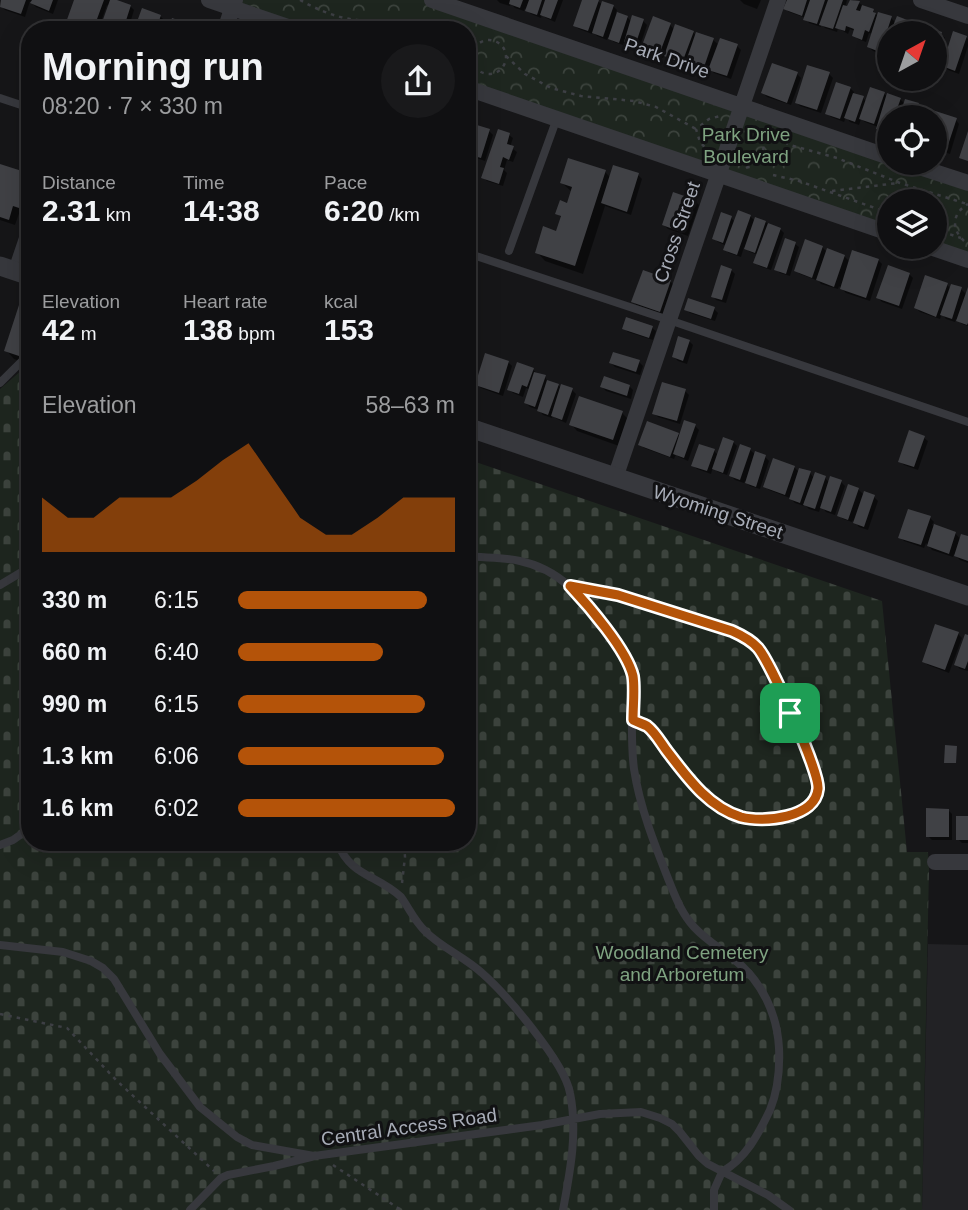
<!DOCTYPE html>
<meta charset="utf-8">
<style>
:root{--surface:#101012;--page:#19191b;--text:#f1f3f6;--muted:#9c9d9f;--line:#303032;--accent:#b45309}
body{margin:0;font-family:Arial,sans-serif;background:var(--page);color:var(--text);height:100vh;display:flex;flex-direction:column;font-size:26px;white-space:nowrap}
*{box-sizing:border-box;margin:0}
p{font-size:23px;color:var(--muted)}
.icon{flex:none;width:38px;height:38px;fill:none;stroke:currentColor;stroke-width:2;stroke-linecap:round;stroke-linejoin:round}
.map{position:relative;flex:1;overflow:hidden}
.sheet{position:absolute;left:21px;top:21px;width:455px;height:830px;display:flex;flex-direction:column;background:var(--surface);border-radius:28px;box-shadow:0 7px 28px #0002,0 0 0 2px var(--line)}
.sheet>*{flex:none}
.needle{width:46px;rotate:40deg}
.controls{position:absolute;left:877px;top:21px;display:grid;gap:14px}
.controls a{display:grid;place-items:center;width:70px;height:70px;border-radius:50%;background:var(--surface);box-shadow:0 7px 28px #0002,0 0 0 2px var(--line);font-size:35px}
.pin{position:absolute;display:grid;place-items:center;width:60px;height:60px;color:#fff;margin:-30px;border-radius:14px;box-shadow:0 4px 10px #0006}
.round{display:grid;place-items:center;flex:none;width:74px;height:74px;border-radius:37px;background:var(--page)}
.head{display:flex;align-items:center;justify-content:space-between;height:119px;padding:0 21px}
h1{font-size:38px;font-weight:800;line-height:52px}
.figures{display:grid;grid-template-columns:repeat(3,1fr);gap:10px;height:119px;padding:7px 21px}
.figures div{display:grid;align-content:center}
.figures b{font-size:30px;font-weight:800}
.figures small{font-size:19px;font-weight:400}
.figures p{font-size:19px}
.chart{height:196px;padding:14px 21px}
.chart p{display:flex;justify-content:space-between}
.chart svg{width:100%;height:126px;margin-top:7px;fill:var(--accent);opacity:.7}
ul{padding:0 21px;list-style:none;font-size:23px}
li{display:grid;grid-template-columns:112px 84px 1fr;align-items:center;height:52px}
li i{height:18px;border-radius:9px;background:var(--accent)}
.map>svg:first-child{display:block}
.built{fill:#222225}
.cemetery{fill:url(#cemetery-stones)}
.park{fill:url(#park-crowns)}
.shadow{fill:#0007}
.building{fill:#404145}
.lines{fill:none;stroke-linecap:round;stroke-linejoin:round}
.path{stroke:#3d3f44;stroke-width:2.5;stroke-dasharray:3.5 5;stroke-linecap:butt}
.service{stroke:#37383d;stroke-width:8}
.minor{stroke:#37383d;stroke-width:16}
.tertiary{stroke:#37383d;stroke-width:19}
.route-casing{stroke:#fff;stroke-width:14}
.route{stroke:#b45309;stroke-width:9}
.labels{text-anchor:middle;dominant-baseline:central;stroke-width:6;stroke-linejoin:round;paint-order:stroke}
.street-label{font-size:19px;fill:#a8adb8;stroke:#111113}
.park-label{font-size:19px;fill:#7fa381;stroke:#111113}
</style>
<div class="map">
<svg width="968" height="1210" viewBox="0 0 968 1210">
<defs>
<pattern id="cemetery-stones" width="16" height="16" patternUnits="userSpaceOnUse" patternTransform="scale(1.75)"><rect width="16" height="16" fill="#1e261f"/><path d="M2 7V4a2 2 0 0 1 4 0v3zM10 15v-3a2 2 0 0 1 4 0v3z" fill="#3c433d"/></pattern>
<pattern id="park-crowns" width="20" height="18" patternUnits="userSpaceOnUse" patternTransform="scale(1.75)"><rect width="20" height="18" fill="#1e261f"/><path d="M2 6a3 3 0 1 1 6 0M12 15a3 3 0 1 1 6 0" fill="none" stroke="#3c433d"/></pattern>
</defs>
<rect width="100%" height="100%" fill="#161618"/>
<path class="built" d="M928,944L968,945V1210H922Z"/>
<path class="cemetery" d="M30,363V842H467V459L882,601L907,852H928L929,869L922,1210H0V389Z"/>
<path class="park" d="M209,0H432L889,163H907L968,183V260L934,247V201H889V233L467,88V30H297Z"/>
<path class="shadow" d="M3,0H58L53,14L36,7L30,1L25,17L5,10L1,6Z
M76,0H112L130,6L134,10L128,30H104L102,28L110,6L107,5L98,30H68L66,28Z
M497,0H563L555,22L546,18L542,14L541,18L531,14L525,8L524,11L515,8L511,4L510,6L500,3Z
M584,0H596L603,5L613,6L617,10L616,13L627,17L632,22L643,21L647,25L639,49L630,46L625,41L623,45L614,42L608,37L607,40L597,36L593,32L592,34L579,29L575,26Z
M740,0H761L757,9L744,4Z
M789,0H847L845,8L848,9L851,0H853L873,11L879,17L891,18L896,23L914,24L918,28L916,33H889V50L886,47L884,55L873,51L869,47L873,34L869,33L866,42L858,39L854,35L855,31L850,29L848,34L838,28L837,32L825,28L821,24V27L809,23L806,18L789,12L786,9Z
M160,16L164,20L161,30H136Z
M670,25L675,30L693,32L696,36L697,34L713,40L719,45L737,46L741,50L731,79L714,73L709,68L707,73L691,67L687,63L686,65L670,59L665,54L663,58L647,52L643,48Z
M930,30L941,34L945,38L934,70V33H929Z
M966,37L968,39V46L959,74L948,70L944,66Z
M797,74L801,78L791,105L767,97L763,93Z
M829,74L833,78L821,113L800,106L796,102Z
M850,88L854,92V95L863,98L867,102L884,94L888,97L900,99L905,104L918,105L922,109L919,117H889V134L881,132L878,127L865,122L861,119L859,125L850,122L846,117L844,122L831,117L827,113Z
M927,110L956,120L959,124L950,154L934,149V117H925Z
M468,124L489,131L493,135L485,161L467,155Z
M509,135L513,138L510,147L517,152L513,162L507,160L504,170L507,173L503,186L487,181L483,177Z
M0,166L24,174L30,180L26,192L30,196V209L28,214L20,211L15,225L0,220Z
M605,172L611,178L638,175L642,179L631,215L605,206L583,274L545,261L537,252L557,233L562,218L557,213L568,205L572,192L562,183Z
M695,201L699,205L688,236L668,229L664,225Z
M750,216L755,221L765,222L780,229L784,233L771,270L759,266L755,262L758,255L750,252L744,247L741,257L729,253L725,249L727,246L718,242L714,238L731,218L735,222Z
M795,244L799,247L790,276L780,273L776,269Z
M822,247L827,252L844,256L850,262L878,260L882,264L870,301L846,293L839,286L838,289L821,284L817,279L816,280L800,274L796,271Z
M731,270L735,274L726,303L716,300L713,296Z
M644,272L671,282L674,286L664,315L637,305L633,302Z
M909,274L913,278L902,309L882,302L878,298Z
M947,285L951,289H961L967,295L968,292V326L962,324L956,319L955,322L946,319L942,314L940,319L920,312L916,308Z
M686,309H714L718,313L715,321L690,313Z
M30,310V358L27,364L14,359L6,350Z
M624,328H652L656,331L653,340L628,332Z
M689,341L693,345L687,364L678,361L674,357Z
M508,362L512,366L503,396L481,388L477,384Z
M639,362L643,366L640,375L615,367L611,363Z
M533,370L538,374L545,377L548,382L558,385L562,389L572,390L576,394L566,423L557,419L553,416L552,418L543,415L539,410L530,407L526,403L530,390L526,388L523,397L513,393L509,389Z
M629,386L633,390L631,399L606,391L602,387Z
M685,391L689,395L680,424L658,417L654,413Z
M622,413L628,419L619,446L577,431L571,424Z
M648,423L681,436L695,426L699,430L688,461L679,457L676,454L674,459L644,448L641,444Z
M924,438L928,441L918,470L904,465L900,461Z
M733,442L737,446L727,475L718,472L713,467L711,474L697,469L693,465L714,451L718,455Z
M750,450L756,455L765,457L769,461L760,489L750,486L745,481L744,483L735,480L731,476Z
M794,467L800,473H810L814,478H825L830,483L841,482L845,486L835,515L826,512L821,506L819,512L809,509L804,504V506L795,503L790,498L769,490L765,486Z
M858,489L864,495L874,497L878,501L868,530L859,527L853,520L852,522L843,519L839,515Z
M930,518L934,522L932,525L955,533L961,540L968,538V563L960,560L954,554L953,557L932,550L926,543L924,548L904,541L900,537Z
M958,634L962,638L949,673L928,665L924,661Z
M968,636V671L960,669L956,665Z
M948,810L952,814V840H932L928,836Z
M968,818V843H962L958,839Z"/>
<path class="building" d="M1,0H26L21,14L0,7Z
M32,0H53L49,11L30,3Z
M74,0H104L93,30L64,28Z
M110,0H117L131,5L123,30L100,28Z
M510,0H523L520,8L509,4Z
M529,0H542L537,15L525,11Z
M545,0H558L551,19L540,15Z
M582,0H599L588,31L573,26Z
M787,0H807L802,16L783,9Z
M810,0H825L817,24L803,20Z
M828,0H843L833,29L819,25Z
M850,0L860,1L856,10L860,11L862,5L874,9L873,12L876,13L869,32L865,30L862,40L852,36L854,29L846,26L845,31L835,28L843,5L847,6Z
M602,1L614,5L603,37L592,33Z
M142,8L161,15L156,30H134Z
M617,12L628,16L619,43L608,39Z
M878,12L892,16L880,52L867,47Z
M632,15L644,19L635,46L624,42Z
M653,16L671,23L659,55L641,48Z
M897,16L915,23L911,33H890Z
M172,18L198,27L197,30H168Z
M675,24L694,31L682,63L664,56Z
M929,28L942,32L935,54L934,33H927Z
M953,31L967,36L955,71L942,66Z
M696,32L714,38L703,70L685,64Z
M720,38L738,44L727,76L708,70Z
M772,63L798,72L787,103L761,93Z
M807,65L830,72L817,110L795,103Z
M836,82L851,87L840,119L825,114Z
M870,87L885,92L874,124L859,119Z
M853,93L864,96L855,122L844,118Z
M887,93L901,98L894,117H889V133L876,129Z
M905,99L919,103L914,117H899Z
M926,108L957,118L946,151L934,148V117H923Z
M467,122L490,129L481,158L467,154Z
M498,129L510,133L507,144L514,146L509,160L503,157L500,167L504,168L499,184L481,178Z
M968,131V161L959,158Z
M568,158L606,170L575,266L535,253L543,226L556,231L561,216L555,214L560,200L567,203L572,187L560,183Z
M0,164L25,172L19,188L28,191L22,209L13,206L9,220L0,217Z
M613,165L639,173L627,212L601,203Z
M673,192L696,200L684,233L662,225Z
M738,210L751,215L737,255L723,250Z
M721,212L732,216L723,243L712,239Z
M755,217L766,221L755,253L744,249Z
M768,223L781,228L767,268L753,263Z
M785,238L796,242L786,274L774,270Z
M805,239L823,246L812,278L794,271Z
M827,248L845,255L834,287L816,280Z
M852,250L879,259L866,298L840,289Z
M721,265L732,269L722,300L711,297Z
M888,265L910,273L899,306L876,298Z
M643,270L671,280L660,312L631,302Z
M925,275L948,283L936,317L914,308Z
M951,284L962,287L952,319L940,315Z
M968,287V323L967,325L956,321Z
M688,298L715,307L711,319L684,310Z
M19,305L30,308V340L25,352L21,350L19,356L4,351Z
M626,317L653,326L649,338L622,329Z
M678,336L690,340L683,361L672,357Z
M613,352L640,360L636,372L609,363Z
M485,353L509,361L499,393L475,385Z
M517,362L534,368L527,387L522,385L519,394L507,390Z
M534,372L546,375L535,407L524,403Z
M604,376L630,385L627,396L600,387Z
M547,380L559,384L548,415L537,411Z
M662,382L686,389L677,421L652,414Z
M561,384L573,388L562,420L551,416Z
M579,396L623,411L613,440L569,425Z
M684,420L696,424L684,458L673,454Z
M647,421L679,433L670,457L638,445Z
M909,430L925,436L914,467L898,462Z
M723,437L734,441L723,473L712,469Z
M699,444L715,449L707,471L691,466Z
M740,444L751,448L740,480L729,476Z
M755,451L766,455L756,487L745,483Z
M773,458L795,466L785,495L763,487Z
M799,468L811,471L800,503L789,499Z
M815,472L826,476L815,509L803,505Z
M830,476L842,480L831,512L820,508Z
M848,484L859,488L848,520L837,516Z
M864,491L875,495L864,527L853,523Z
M908,509L931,516L921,545L898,538Z
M934,524L956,532L949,554L927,546Z
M961,534L968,536V561L954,556Z
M935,624L959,632L945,670L922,662Z
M965,634L968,635V661L965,669L954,665Z
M945,745L957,746L956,763H944Z
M926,808L949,809V837H926Z
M956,816H968V840H956Z"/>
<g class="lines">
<path class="path" d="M300,0C318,10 337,18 357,20C381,23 405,22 428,30
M472 57a17 17 0 1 1 34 0a17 17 0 1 1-34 0Z
M506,56L525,74L551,88L581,96L634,101L656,107L696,129
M770,134L790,145L837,158L900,183L967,204
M710,153L700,142L696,129L709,119L720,116
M746,168C762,160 767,149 762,131
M773,175L799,181L889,213
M832,191L898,183
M934,229L961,238
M964,241C951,229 952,213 968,204
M402,883L405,857L404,842
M0,1014L67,1028L116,1080L214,1171
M333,1165L401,1210"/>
<path class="service" d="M0,98L30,108
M509,251L557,118
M467,253L669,320L968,422
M12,270L30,217
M0,383L30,353
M467,556C485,558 503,557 520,561C559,569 583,597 605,628C614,642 628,657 632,674C634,682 633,691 632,700C632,723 631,747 634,769C640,809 656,848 671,886C677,901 683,915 694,927C706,940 721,949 735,960C762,982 777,1013 779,1048C780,1069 778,1090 770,1110C758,1135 746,1158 722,1172
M0,585L30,567
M570,586L618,595L732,630C741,635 751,640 758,648C770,662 820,772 818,789C815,818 764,823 741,817C708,807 687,777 667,751C661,743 655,731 647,726C643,723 637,722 633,720
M337,842C351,877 376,874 401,897C409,908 415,922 426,932C442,948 465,957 482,973C506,994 565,1063 570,1093C578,1132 570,1172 563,1210
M0,845L13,840L30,828
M0,945L63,952L91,961L103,968L114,979L160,1054L200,1107L237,1137L252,1145L314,1156L542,1125L600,1114L641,1112L660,1118L672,1124L680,1132L699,1156L708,1164L768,1195L789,1210
M190,1210L221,1178L228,1175L274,1166L311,1157
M714,1210V1190L722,1172"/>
<path class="minor" d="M209,0L297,30
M432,0L889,157
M921,0L968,16
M225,30L235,0
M467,88L889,233
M907,163L968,183
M930,247L968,260
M615,478L778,0
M935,862H968"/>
<path class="tertiary" d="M0,266L30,276
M467,427L968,596"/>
</g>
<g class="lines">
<defs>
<path id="route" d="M570,586L618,595L732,631C741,635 751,640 758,648C770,662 820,772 818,789C815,818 764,823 741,817C708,807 687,777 667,751C661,743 655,732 647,726C643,724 637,722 633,720C633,706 635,689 633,676C627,650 588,605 570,586Z"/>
</defs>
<use href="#route" class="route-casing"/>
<use href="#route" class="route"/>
</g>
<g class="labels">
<g class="street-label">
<text transform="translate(667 58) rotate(19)">Park Drive</text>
<text transform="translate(677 232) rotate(-71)">Cross Street</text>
<text transform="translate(718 512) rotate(18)">Wyoming Street</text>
<text transform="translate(409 1127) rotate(-8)">Central Access Road</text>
</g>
<g class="park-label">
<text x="746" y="134">Park Drive<tspan x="746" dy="22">Boulevard</tspan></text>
<text x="682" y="952">Woodland Cemetery<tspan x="682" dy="22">and Arboretum</tspan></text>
</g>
</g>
</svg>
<div class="controls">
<a><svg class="needle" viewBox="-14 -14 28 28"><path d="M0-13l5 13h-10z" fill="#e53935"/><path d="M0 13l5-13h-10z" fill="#9c9d9f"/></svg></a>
<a><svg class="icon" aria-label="locate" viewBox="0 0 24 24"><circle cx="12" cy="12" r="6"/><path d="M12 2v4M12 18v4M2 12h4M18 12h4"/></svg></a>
<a><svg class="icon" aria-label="layers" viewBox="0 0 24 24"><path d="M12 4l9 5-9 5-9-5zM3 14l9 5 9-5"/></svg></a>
</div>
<div class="pin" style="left:790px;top:713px;background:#1e9e55"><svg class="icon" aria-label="arrive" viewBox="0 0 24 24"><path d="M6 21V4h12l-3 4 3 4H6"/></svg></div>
<section class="sheet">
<div class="head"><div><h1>Morning run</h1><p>08:20 · 7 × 330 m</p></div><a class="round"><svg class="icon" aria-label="share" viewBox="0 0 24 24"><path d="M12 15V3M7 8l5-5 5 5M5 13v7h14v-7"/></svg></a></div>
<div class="figures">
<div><p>Distance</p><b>2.31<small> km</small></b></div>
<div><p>Time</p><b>14:38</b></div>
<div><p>Pace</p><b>6:20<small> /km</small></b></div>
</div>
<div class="figures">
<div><p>Elevation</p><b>42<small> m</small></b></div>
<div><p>Heart rate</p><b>138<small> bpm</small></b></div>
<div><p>kcal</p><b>153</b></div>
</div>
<div class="chart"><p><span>Elevation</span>58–63 m</p>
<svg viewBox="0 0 160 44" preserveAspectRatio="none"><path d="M0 44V25L10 32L20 32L30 25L40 25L50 25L60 19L70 12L80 6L90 19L100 32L110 38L120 38L130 32L140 25L150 25L160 25V44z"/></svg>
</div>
<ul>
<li><b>330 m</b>6:15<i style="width:87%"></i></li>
<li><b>660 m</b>6:40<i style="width:67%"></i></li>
<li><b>990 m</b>6:15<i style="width:86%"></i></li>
<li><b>1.3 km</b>6:06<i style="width:95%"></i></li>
<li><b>1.6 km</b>6:02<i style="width:100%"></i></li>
</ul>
</section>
</div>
